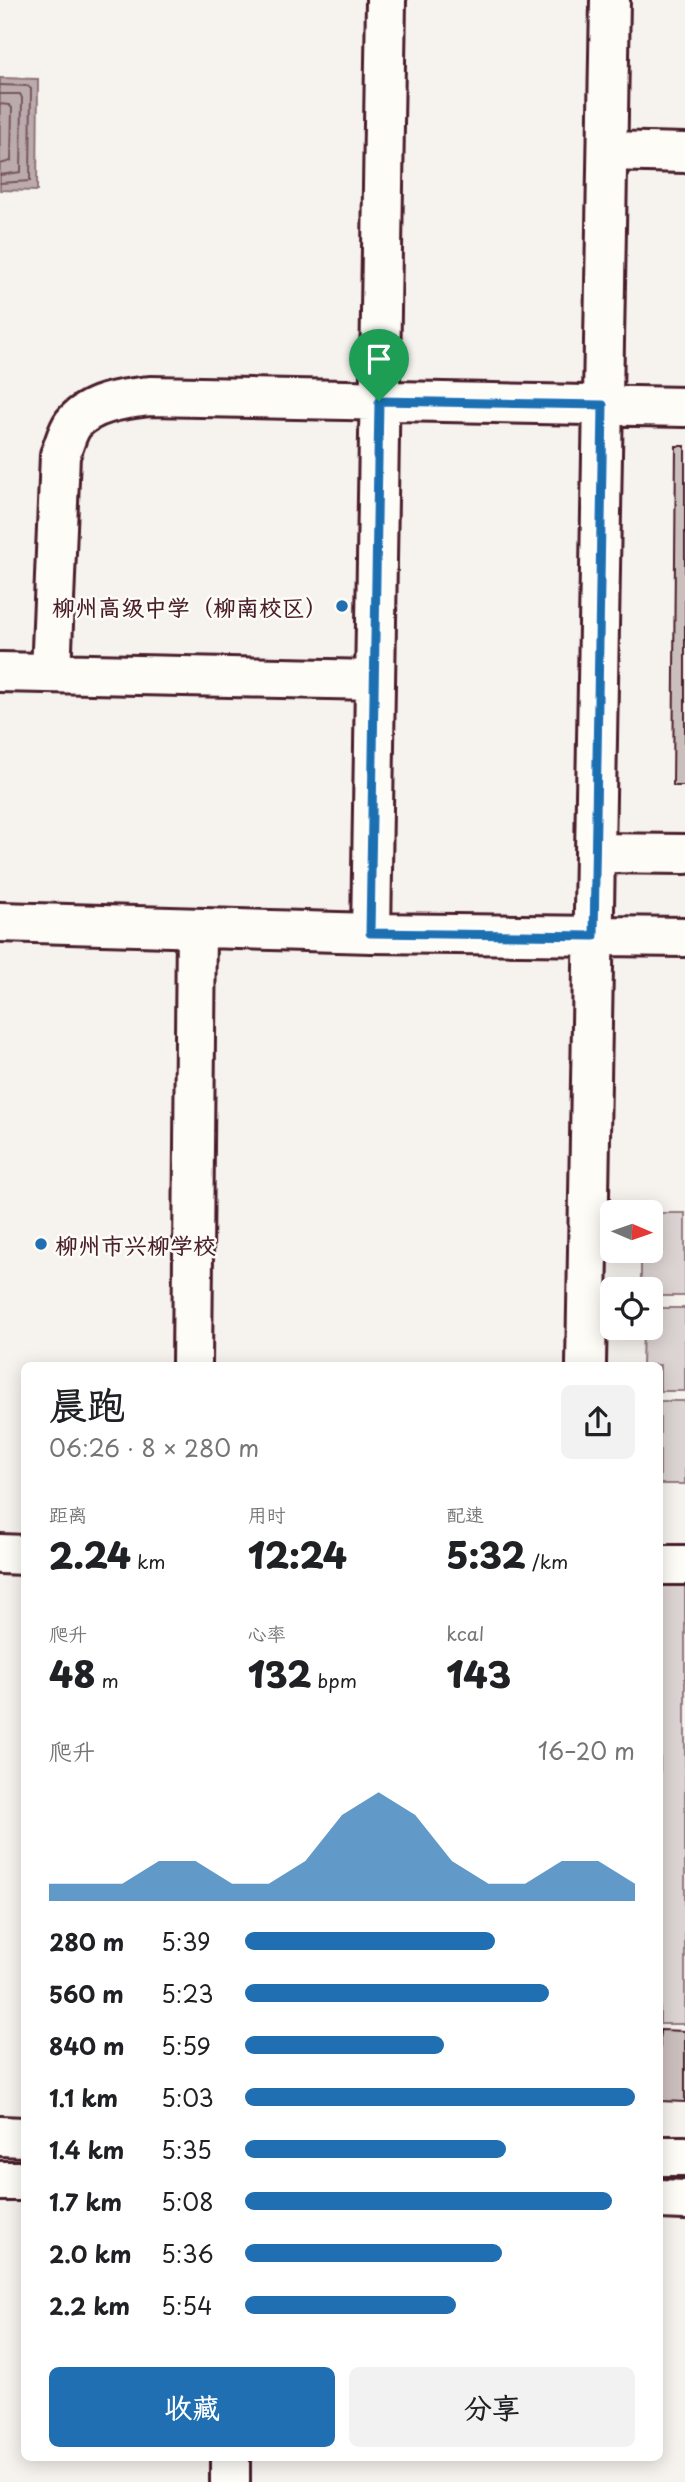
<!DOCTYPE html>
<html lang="zh">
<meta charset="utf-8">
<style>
:root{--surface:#fff;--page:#f2f2f2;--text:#202124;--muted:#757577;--accent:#1f6fb2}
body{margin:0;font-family:"Playpen Sans","LXGW WenKai TC",sans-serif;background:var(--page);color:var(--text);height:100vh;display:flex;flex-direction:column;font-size:26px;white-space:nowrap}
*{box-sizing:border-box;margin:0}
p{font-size:23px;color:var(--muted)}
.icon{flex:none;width:38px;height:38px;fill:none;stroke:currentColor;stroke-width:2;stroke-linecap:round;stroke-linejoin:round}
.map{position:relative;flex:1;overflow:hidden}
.details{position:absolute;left:21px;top:1362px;width:642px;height:1099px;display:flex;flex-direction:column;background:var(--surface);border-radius:10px;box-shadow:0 4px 18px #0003}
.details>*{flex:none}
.needle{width:46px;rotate:92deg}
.controls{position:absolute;left:600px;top:1200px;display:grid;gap:14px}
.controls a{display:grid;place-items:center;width:63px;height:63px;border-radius:10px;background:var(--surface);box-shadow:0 4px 18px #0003;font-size:35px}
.pin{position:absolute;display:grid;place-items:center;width:60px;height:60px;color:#fff;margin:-72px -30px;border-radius:50% 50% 50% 0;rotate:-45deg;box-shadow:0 0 7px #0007}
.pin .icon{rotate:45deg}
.round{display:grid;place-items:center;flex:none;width:74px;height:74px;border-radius:10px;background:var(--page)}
.summary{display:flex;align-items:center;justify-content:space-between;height:119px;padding:0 28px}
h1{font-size:38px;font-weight:800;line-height:52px}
.figures{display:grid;grid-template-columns:repeat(3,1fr);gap:10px;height:119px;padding:7px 28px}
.figures div{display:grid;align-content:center}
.figures b{font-size:35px;font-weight:800}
.figures small{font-size:19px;font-weight:400}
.figures p{font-size:19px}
.chart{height:196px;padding:14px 28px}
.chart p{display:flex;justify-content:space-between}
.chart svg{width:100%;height:126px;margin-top:7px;fill:var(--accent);opacity:.7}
.button{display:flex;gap:14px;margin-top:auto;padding:14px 28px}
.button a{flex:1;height:80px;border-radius:10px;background:var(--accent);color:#fff;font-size:28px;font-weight:800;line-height:80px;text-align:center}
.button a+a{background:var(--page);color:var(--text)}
ul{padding:0 28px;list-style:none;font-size:23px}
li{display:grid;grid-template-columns:112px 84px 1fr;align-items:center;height:52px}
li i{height:18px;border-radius:9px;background:var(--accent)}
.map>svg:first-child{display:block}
.green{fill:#dcd4d2;stroke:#937a7e;stroke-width:2}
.water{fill:#bbabac;stroke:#8e7378;stroke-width:2}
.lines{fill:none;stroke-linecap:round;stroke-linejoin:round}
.shore{stroke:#77575f;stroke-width:2}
.building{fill:#cbbfbe;stroke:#4a1f2b;stroke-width:2}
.minor-casing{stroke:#4a1f2b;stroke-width:44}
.major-casing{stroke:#4a1f2b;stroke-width:44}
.minor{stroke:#fdfcf7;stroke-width:38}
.major{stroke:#fdfcf7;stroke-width:38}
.route-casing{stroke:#fff;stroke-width:14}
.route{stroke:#1f6fb2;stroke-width:9}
.poi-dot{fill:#1f6fb2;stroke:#fdfcf7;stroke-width:2.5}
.labels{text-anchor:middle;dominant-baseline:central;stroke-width:5;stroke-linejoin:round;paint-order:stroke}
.poi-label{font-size:23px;font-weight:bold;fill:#4a1f2b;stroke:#fdfcf7;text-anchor:end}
</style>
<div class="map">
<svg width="685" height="2482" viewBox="0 0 685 2482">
<rect width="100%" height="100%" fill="#f6f3ef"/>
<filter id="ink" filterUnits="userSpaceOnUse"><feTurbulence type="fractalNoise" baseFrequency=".0143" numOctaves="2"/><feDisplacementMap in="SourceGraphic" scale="14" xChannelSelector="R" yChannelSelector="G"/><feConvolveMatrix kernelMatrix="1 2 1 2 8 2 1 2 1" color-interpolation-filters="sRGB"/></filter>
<g filter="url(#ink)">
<path class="green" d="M651,1213H685V1296H651V1290H641V1251H651Z
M651,1308H685V1391H660V1365H642L643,1328H651Z
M660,1401H685V1484H660Z
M685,1567V2024H660V1568Z"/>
<path class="water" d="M0,78L38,79L37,191L0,190Z"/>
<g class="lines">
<path class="shore" d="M0,85L28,86L31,89L30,181L0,183
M0,94H20L22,98L21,172L0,175
M0,104L9,105L12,108L11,161L0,164"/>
</g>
<path class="building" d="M676,446H685V786H673Z
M660,2030L685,2031V2102L660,2101Z"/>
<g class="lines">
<defs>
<path id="minor" d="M608,151L685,153
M0,672L375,680
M51,673L60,455C64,446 67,432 73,424C91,402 125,399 150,396L685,407
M595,853L685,854
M0,922L371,933L685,937
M371,933L386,0
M192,1365L196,928
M586,1365L610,0
M0,1554L24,1555
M660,1565H685
M230,2482V2457"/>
<path id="major" d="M0,2136L24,2137
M660,2156H685
M0,2181H24
M660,2199L685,2200"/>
</defs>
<use href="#minor" class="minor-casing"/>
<use href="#major" class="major-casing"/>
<use href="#minor" class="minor"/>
<use href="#major" class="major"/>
</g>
</g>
<g class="lines" filter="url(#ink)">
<defs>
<path id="route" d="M379,401L603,405L594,936L370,933Z"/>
</defs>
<use href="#route" class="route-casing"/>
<use href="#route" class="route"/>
</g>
<g class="poi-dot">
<circle cx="342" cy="606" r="7"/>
<circle cx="41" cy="1244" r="7"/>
</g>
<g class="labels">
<g class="poi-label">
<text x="328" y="606">柳州高级中学（柳南校区）</text>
<text x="55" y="1244" text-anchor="start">柳州市兴柳学校</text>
</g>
</g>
</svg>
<div class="controls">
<a><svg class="needle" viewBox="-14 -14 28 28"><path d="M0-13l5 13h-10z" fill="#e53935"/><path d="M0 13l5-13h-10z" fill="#757577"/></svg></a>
<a><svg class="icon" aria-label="locate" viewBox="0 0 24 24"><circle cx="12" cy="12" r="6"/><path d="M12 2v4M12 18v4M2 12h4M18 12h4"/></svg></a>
</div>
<div class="pin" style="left:379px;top:401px;background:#1e9e55"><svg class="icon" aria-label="arrive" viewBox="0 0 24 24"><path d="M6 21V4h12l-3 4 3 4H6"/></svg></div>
<section class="details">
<div class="summary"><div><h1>晨跑</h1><p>06:26 · 8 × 280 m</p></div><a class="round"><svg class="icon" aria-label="share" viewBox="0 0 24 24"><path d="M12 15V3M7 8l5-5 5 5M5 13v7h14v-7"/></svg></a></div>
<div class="figures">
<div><p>距离</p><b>2.24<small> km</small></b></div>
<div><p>用时</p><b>12:24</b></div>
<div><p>配速</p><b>5:32<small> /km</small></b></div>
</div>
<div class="figures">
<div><p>爬升</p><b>48<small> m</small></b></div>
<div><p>心率</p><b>132<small> bpm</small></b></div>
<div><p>kcal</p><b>143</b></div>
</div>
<div class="chart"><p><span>爬升</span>16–20 m</p>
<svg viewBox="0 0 160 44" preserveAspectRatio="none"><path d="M0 44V38L10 38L20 38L30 30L40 30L50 38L60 38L70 30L80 14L90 6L100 14L110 30L120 38L130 38L140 30L150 30L160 38V44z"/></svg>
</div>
<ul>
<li><b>280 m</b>5:39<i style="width:64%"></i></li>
<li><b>560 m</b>5:23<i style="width:78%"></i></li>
<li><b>840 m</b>5:59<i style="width:51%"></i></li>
<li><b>1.1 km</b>5:03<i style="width:100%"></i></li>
<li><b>1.4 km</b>5:35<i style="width:67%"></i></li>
<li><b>1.7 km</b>5:08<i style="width:94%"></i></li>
<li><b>2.0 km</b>5:36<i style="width:66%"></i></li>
<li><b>2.2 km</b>5:54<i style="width:54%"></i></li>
</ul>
<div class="button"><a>收藏</a><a>分享</a></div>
</section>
</div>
